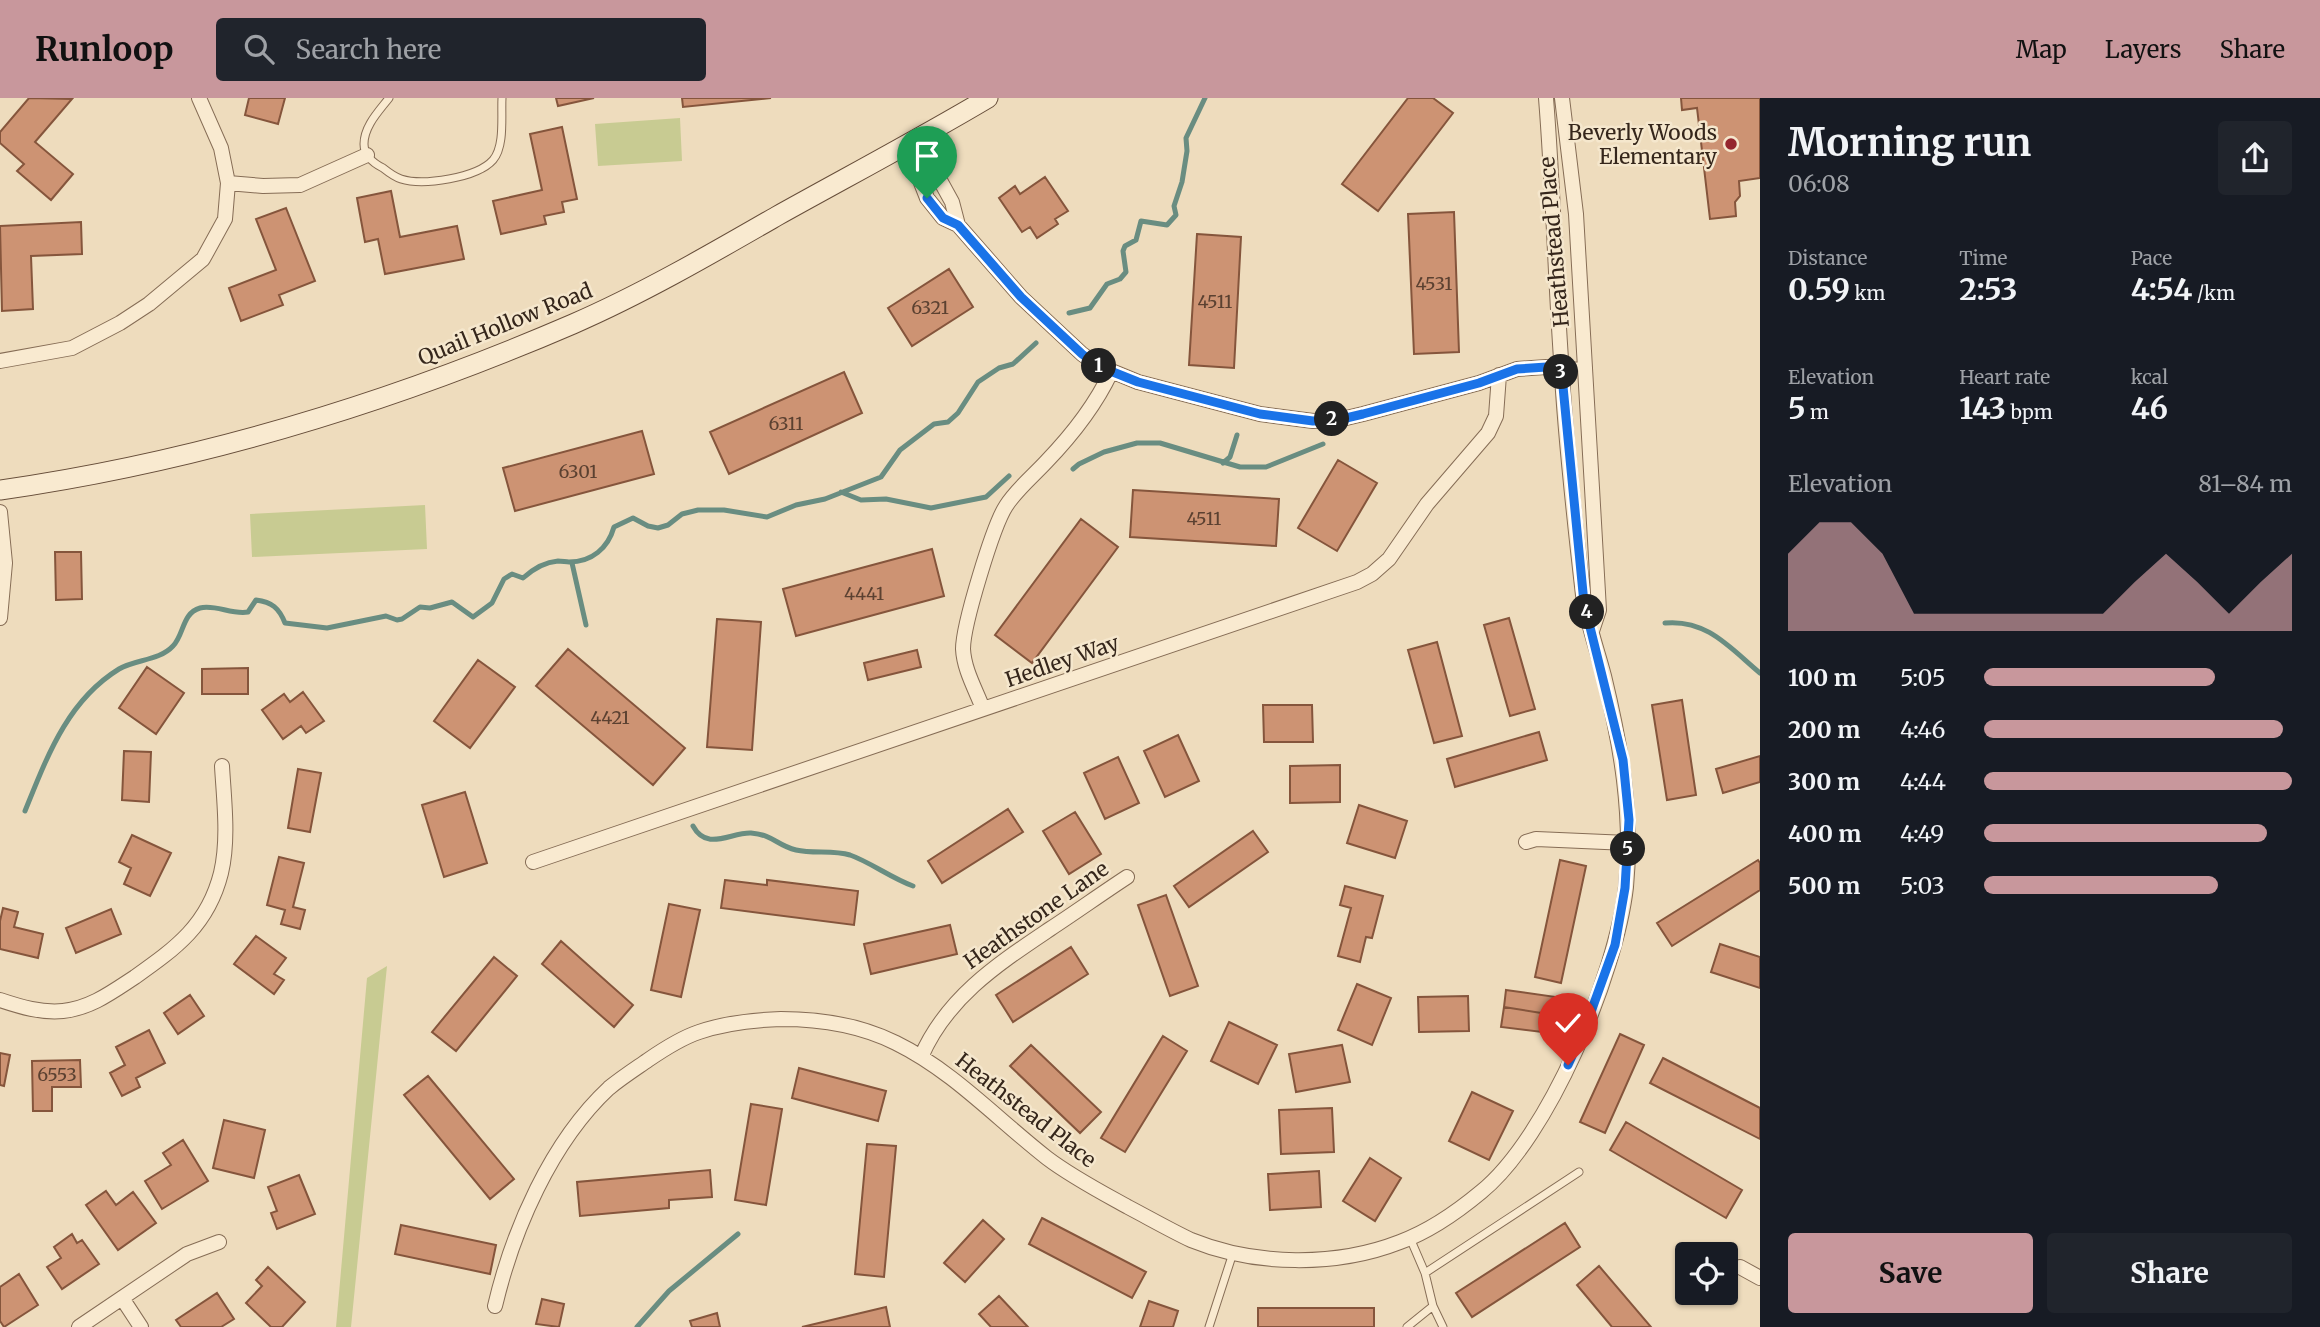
<!DOCTYPE html>
<meta charset="utf-8">
<style>
:root{--surface:#171b24;--page:#20242c;--text:#f1f3f6;--muted:#9ea1a6;--accent:#c8979c}
body{margin:0;font-family:Merriweather,serif;background:var(--page);color:var(--text);height:100vh;display:flex;flex-direction:column;font-size:26px;white-space:nowrap}
*{box-sizing:border-box;margin:0}
p{font-size:23px;color:var(--muted)}
.icon{flex:none;width:38px;height:38px;fill:none;stroke:currentColor;stroke-width:2;stroke-linecap:round;stroke-linejoin:round}
.map{position:relative;flex:1;overflow:hidden}
.details{display:flex;flex-direction:column;background:var(--surface);width:560px}
.details>*{flex:none}
.tools{position:absolute;left:1675px;top:1144px;display:grid;gap:14px}
.tools a{display:grid;place-items:center;width:63px;height:63px;border-radius:7px;background:var(--surface);box-shadow:0 2px 5px #0004;font-size:35px}
.pin{position:absolute;display:grid;place-items:center;width:60px;height:60px;color:#fff;margin:-72px -30px;border-radius:50% 50% 50% 0;rotate:-45deg;box-shadow:0 0 7px #0007}
.pin .icon{rotate:45deg}
.km{position:absolute;width:35px;height:35px;margin:-18px;border-radius:50%;background:#222;color:#fff;font-size:19px;line-height:35px;text-align:center}
.round{display:grid;place-items:center;flex:none;width:74px;height:74px;border-radius:7px;background:var(--page)}
.overview{display:flex;align-items:center;justify-content:space-between;height:119px;padding:0 28px}
h1{font-size:38px;font-weight:700;line-height:52px}
.stats{display:grid;grid-template-columns:repeat(3,1fr);gap:10px;height:119px;padding:7px 28px}
.stats div{display:grid;align-content:center}
.stats b{font-size:30px;font-weight:700}
.stats small{font-size:19px;font-weight:400}
.stats p{font-size:19px}
.chart{height:196px;padding:14px 28px}
.chart p{display:flex;justify-content:space-between}
.chart svg{width:100%;height:126px;margin-top:7px;fill:var(--accent);opacity:.7}
.primary-button{display:flex;gap:14px;margin-top:auto;padding:14px 28px}
.primary-button a{flex:1;height:80px;border-radius:7px;background:var(--accent);color:#111;font-size:28px;font-weight:700;line-height:80px;text-align:center}
.primary-button a+a{background:var(--page);color:var(--text)}
ul{padding:0 28px;list-style:none;font-size:23px}
li{display:grid;grid-template-columns:112px 84px 1fr;align-items:center;height:52px}
li i{height:18px;border-radius:9px;background:var(--accent)}
header{display:flex;align-items:center;gap:42px;box-sizing:border-box;height:98px;padding:0 35px;background:var(--accent);color:#111}
header strong{font-size:33px}
nav{display:flex;gap:38px;margin-inline-start:auto;font-size:24px}
.search{width:490px;height:63px;background:var(--page);display:flex;align-items:center;gap:18px;box-sizing:border-box;padding:0 24px;border-radius:7px;color:var(--muted);font-size:26px}
main{display:flex;flex:1;min-height:0}
.map>svg:first-child{display:block}
.green{fill:#c8cb92}
.lines{fill:none;stroke-linecap:round;stroke-linejoin:round}
.stream{stroke:#698d81;stroke-width:5}
.building{fill:#cd9373;stroke:#85553c;stroke-width:2}
.lane-casing{stroke:#866d56;stroke-width:9}
.street-casing{stroke:#866d56;stroke-width:16}
.secondary-casing{stroke:#674e3a;stroke-width:21}
.lane{stroke:#f9ead0;stroke-width:7}
.street{stroke:#f9ead0;stroke-width:14}
.secondary{stroke:#f9ead0;stroke-width:19}
.route-casing{stroke:#fff;stroke-width:14}
.route{stroke:#1a73e8;stroke-width:9}
.poi-dot{fill:#95262e;stroke:#f5e7cd;stroke-width:2.5}
.labels{text-anchor:middle;dominant-baseline:central;stroke-width:5;stroke-linejoin:round;paint-order:stroke}
.number-label{font-size:18px;fill:#5b4131}
.poi-label{font-size:21px;fill:#35261b;stroke:#f5e7cd;text-anchor:end}
.street-label{font-size:21px;fill:#35261b;stroke:#f5e7cd}
</style>
<header>
<strong>Runloop</strong>
<div class="search"><svg class="icon" aria-label="search" viewBox="0 0 24 24"><circle cx="10" cy="10" r="6"/><path d="M15 15l6 6"/></svg>Search here</div>
<nav><a>Map</a><a>Layers</a><a>Share</a></nav>
</header>
<main>
<div class="map">
<svg width="1760" height="1229" viewBox="0 0 1760 1229">
<rect width="100%" height="100%" fill="#eedcbd"/>
<path class="green" d="M680,20L682,63L598,68L595,26Z
M425,407L427,451L252,459L250,416Z
M387,868L351,1229H336L367,880Z"/>
<g class="lines">
<path class="stream" d="M1069,215L1090,210L1107,186L1120,181L1126,174L1123,153L1125,148L1136,142L1141,123L1167,127L1176,117L1174,108L1182,84L1187,53L1186,40L1205,0
M1223,365L1230,359L1237,337
M1073,371L1079,366L1104,354L1137,345H1160L1240,369H1266L1323,346
M841,394L861,402L886,401L931,410L986,399L1009,378
M572,465L586,527
M1665,525C1707,521 1730,550 1760,575
M25,713C47,659 67,603 119,571C136,561 159,563 173,548C184,537 182,515 200,510C215,506 232,517 248,514L256,502C272,504 279,510 285,525L327,530L386,518L397,522L402,521L420,509L430,510L452,504L473,519L492,505L504,481L512,476L523,480C533,471 545,464 558,463C562,463 566,464 569,464C592,464 608,450 614,429L633,420L648,428L658,430L668,427L682,416L698,412H724L767,419L796,407L825,401L881,379L900,352L934,326L948,324L958,315L978,284L999,270L1013,266L1036,245
M693,728C707,754 731,734 751,735C774,737 776,747 796,752C813,756 833,752 850,757C870,764 891,780 913,788
M637,1229L669,1193L738,1136"/>
</g>
<path class="building" d="M29,0L72,1L35,44L73,76L51,102L17,73L24,66L0,45V34Z
M249,0H285L278,26L245,17Z
M556,0H594L558,8Z
M682,0H771L683,9Z
M1408,0H1433L1453,15L1378,113L1342,86Z
M1681,0H1760V80L1739,83L1740,98L1735,104L1736,118L1710,121L1697,10L1682,12Z
M562,29L577,101L562,104L564,114L544,118L546,126L501,136L493,103L542,92L530,36Z
M1045,79L1068,113L1055,121L1058,126L1037,140L1030,129L1022,134L999,100L1015,88L1020,96Z
M391,93L400,139L457,128L464,161L385,176L378,141L365,144L357,100Z
M286,110L315,183L279,197L283,207L241,223L229,190L276,172L256,121Z
M1454,114L1459,254L1414,256L1408,116Z
M81,124L82,156L31,158L33,211L2,213L0,128Z
M1197,136L1241,139L1234,270L1189,267Z
M949,171L973,209L912,248L888,210Z
M844,274L862,315L729,376L710,334Z
M642,333L654,376L515,413L503,370Z
M1338,362L1377,385L1337,453L1298,430Z
M1133,392L1279,401L1276,448L1130,439Z
M1081,421L1118,449L1032,565L995,537Z
M932,451L944,498L796,538L783,491Z
M55,454H81L82,501L56,502Z
M1509,520L1535,611L1510,618L1484,527Z
M717,521L761,524L752,652L707,649Z
M1437,544L1462,638L1434,645L1408,552Z
M568,551L685,650L653,687L536,588Z
M917,552L921,569L868,582L864,565Z
M478,562L515,589L470,650L434,623Z
M147,569L184,595L156,636L119,610Z
M248,570V596H202V571Z
M303,594L324,623L306,635L301,628L283,641L262,612L284,596L290,604Z
M1682,602L1696,697L1667,702L1652,607Z
M1263,607H1312L1313,644H1264Z
M1539,634L1547,662L1455,689L1447,661Z
M1178,637L1199,683L1165,699L1144,653Z
M124,653L151,654L149,704L122,702Z
M1760,658V684L1723,695L1716,671Z
M1118,659L1139,705L1105,721L1084,675Z
M1340,667V704L1290,705V668Z
M298,671L321,675L310,734L288,730Z
M465,694L487,765L444,779L422,707Z
M1359,707L1407,723L1395,760L1347,745Z
M1008,711L1023,734L942,785L928,763Z
M1075,714L1101,756L1069,776L1043,733Z
M1253,733L1268,754L1189,809L1174,788Z
M132,737L171,755L150,798L124,786L131,770L119,764Z
M279,759L304,765L293,809L305,812L300,831L281,826L285,812L267,807Z
M1560,762L1586,768L1561,885L1535,879Z
M1758,762L1760,765V792L1672,848L1657,825Z
M725,782L767,787V782L858,793L854,827L721,810Z
M1345,788L1383,798L1372,840L1366,839L1360,864L1338,858L1351,810L1340,807Z
M1166,797L1198,888L1170,898L1138,807Z
M669,806L700,812L681,899L651,892Z
M3,810L18,814L14,829L43,836L38,860L0,851V823Z
M111,811L121,836L76,855L66,830Z
M950,827L957,856L871,876L864,846Z
M256,838L286,860L274,876L284,882L274,896L234,866Z
M561,843L633,907L614,929L542,866Z
M1720,846L1760,859V890L1711,874Z
M1071,849L1088,876L1013,924L996,897Z
M494,859L517,878L456,953L432,934Z
M1357,886L1391,900L1372,947L1338,932Z
M1506,892L1556,899L1554,917L1504,909Z
M190,897L204,918L178,936L164,915Z
M1468,898L1469,933L1419,934L1418,899Z
M1504,909L1554,917L1550,935L1501,929Z
M1229,924L1277,947L1258,986L1211,963Z
M149,932L165,965L136,980L140,989L122,998L110,975L125,967L116,949Z
M1620,936L1644,947L1605,1035L1580,1024Z
M1163,938L1187,953L1125,1054L1101,1040Z
M1031,947L1101,1014L1080,1035L1010,968Z
M1342,947L1350,984L1296,994L1289,956Z
M0,955L10,957L4,988L0,987Z
M1663,960L1760,1010V1041L1650,985Z
M80,962L81,989H52V1013H33L32,963Z
M799,970L886,993L878,1023L792,1000Z
M428,978L514,1081L490,1101L404,997Z
M1472,994L1513,1013L1489,1062L1449,1043Z
M751,1006L782,1011L766,1107L735,1102Z
M1332,1010L1334,1054L1281,1056L1279,1012Z
M224,1022L265,1032L254,1080L213,1070Z
M1626,1024L1742,1092L1726,1120L1610,1052Z
M183,1042L208,1083L162,1111L145,1083L171,1067L163,1055Z
M867,1046L896,1048L884,1179L855,1176Z
M1370,1060L1401,1080L1375,1123L1343,1103Z
M710,1072L712,1099L669,1102V1110L580,1118L577,1084Z
M1319,1073L1321,1109L1270,1112L1268,1076Z
M299,1077L315,1116L277,1131L271,1115L277,1113L268,1089Z
M106,1093L116,1107L133,1094L156,1125L118,1152L86,1107Z
M1042,1120L1146,1174L1132,1200L1029,1146Z
M983,1122L1004,1141L965,1184L944,1165Z
M1565,1125L1580,1149L1472,1219L1456,1195Z
M401,1127L496,1147L490,1176L395,1156Z
M72,1136L77,1145L82,1142L99,1166L62,1191L47,1169L61,1160L54,1149Z
M1599,1168L1651,1229H1612L1577,1187Z
M268,1169L305,1204L282,1229H271L246,1205L262,1188L256,1182Z
M19,1176L38,1207L4,1229L0,1223V1189Z
M217,1195L234,1221L221,1229H181L176,1222Z
M999,1198L1028,1229H991L979,1216Z
M542,1201L564,1206L559,1229L536,1226Z
M1149,1203L1178,1213L1173,1229H1140Z
M886,1209L890,1229H802Z
M1258,1210H1374V1229H1258Z
M717,1215L720,1229H692L690,1223Z"/>
<g class="lines">
<defs>
<path id="lane" d="M389,0C379,13 364,28 364,46C364,58 373,65 383,70C388,74 395,79 401,81C423,88 477,80 493,62C505,48 501,18 502,0
M1561,268H1584
M1410,1140L1425,1175L1433,1208L1443,1229
M1425,1175L1579,1074
M1209,1229L1233,1155
M1407,1229L1433,1208"/>
<path id="street" d="M1562,0L1576,116L1592,390L1599,512L1592,533
M907,47L930,64L952,104L958,127L1021,199L1082,256L1099,268L1138,284L1260,316L1313,323L1342,321L1363,316L1479,285L1517,271L1561,268
M907,49L927,100L943,120L958,127
M228,85L263,88L300,87L367,57
M0,263L72,250L120,225L149,206L203,161L225,121L228,85L221,50L199,0
M0,414L5,465L0,520
M983,611C976,592 964,572 963,551C963,527 993,428 1006,408C1016,392 1033,378 1046,364C1072,337 1095,308 1111,274
M1526,744L1536,741L1628,745
M533,764L1357,484L1372,476L1389,461L1427,406L1488,335L1496,318L1499,277
M0,902C21,909 41,915 63,913C91,910 112,894 135,879C176,850 208,827 221,775C229,741 224,703 222,668
M921,959C947,899 998,866 1050,831C1076,814 1101,796 1127,779
M1740,1169L1760,1180
M122,1200L141,1229
M495,1208C513,1132 551,1044 609,990C621,980 635,971 648,962C664,951 681,940 699,934C725,925 754,922 781,921C821,921 860,927 896,945C953,973 997,1021 1047,1060C1072,1079 1101,1094 1128,1109C1149,1120 1170,1132 1191,1142C1255,1168 1336,1169 1400,1144C1430,1133 1457,1114 1481,1094C1549,1039 1616,876 1626,789C1633,716 1621,648 1604,578C1597,551 1587,524 1583,497C1574,419 1565,339 1561,261C1555,174 1553,87 1546,0
M79,1229L187,1156L219,1144"/>
<path id="secondary" d="M0,392C196,364 390,305 573,226C642,196 711,156 777,118C847,79 919,41 988,0"/>
</defs>
<use href="#lane" class="lane-casing"/>
<use href="#street" class="street-casing"/>
<use href="#secondary" class="secondary-casing"/>
<use href="#lane" class="lane"/>
<use href="#street" class="street"/>
<use href="#secondary" class="secondary"/>
</g>
<g class="lines">
<defs>
<path id="route" d="M927,100L943,120L958,127L1021,199L1082,256L1098,268L1138,284L1260,316L1313,323L1342,321L1363,316L1479,285L1517,271L1561,268L1584,505L1623,662L1629,722L1625,790L1615,847L1587,925L1568,967"/>
</defs>
<use href="#route" class="route-casing"/>
<use href="#route" class="route"/>
</g>
<circle class="poi-dot" cx="1731" cy="46" r="7"/>
<g class="labels">
<g class="number-label">
<text x="1434" y="185">4531</text>
<text x="1215" y="203">4511</text>
<text x="930" y="209">6321</text>
<text x="786" y="325">6311</text>
<text x="578" y="373">6301</text>
<text x="1204" y="420">4511</text>
<text x="864" y="495">4441</text>
<text x="610" y="619">4421</text>
<text x="57" y="976">6553</text>
</g>
<g class="poi-label">
<text x="1717" y="34">Beverly Woods<tspan x="1717" dy="24">Elementary</tspan></text>
</g>
<g class="street-label">
<text transform="translate(1554 144) rotate(-95)">Heathstead Place</text>
<text transform="translate(505 226) rotate(-22)">Quail Hollow Road</text>
<text transform="translate(1062 563) rotate(-19)">Hedley Way</text>
<text transform="translate(1036 817) rotate(-35)">Heathstone Lane</text>
<text transform="translate(1026 1012) rotate(38)">Heathstead Place</text>
</g>
</g>
</svg>
<div class="tools">
<a><svg class="icon" aria-label="locate" viewBox="0 0 24 24"><circle cx="12" cy="12" r="6"/><path d="M12 2v4M12 18v4M2 12h4M18 12h4"/></svg></a>
</div>
<div class="pin" style="left:927px;top:100px;background:#1e9e55"><svg class="icon" aria-label="arrive" viewBox="0 0 24 24"><path d="M6 21V4h12l-3 4 3 4H6"/></svg></div>
<div class="pin" style="left:1568px;top:967px;background:#d93025"><svg class="icon" aria-label="check" viewBox="0 0 24 24"><path d="M5 12l5 5 9-10"/></svg></div>
<b class="km" style="left:1099px;top:268px">1</b>
<b class="km" style="left:1332px;top:321px">2</b>
<b class="km" style="left:1561px;top:274px">3</b>
<b class="km" style="left:1587px;top:514px">4</b>
<b class="km" style="left:1628px;top:751px">5</b>
</div>
<section class="details">
<div class="overview"><div><h1>Morning run</h1><p>06:08</p></div><a class="round"><svg class="icon" aria-label="share" viewBox="0 0 24 24"><path d="M12 15V3M7 8l5-5 5 5M5 13v7h14v-7"/></svg></a></div>
<div class="stats">
<div><p>Distance</p><b>0.59<small> km</small></b></div>
<div><p>Time</p><b>2:53</b></div>
<div><p>Pace</p><b>4:54<small> /km</small></b></div>
</div>
<div class="stats">
<div><p>Elevation</p><b>5<small> m</small></b></div>
<div><p>Heart rate</p><b>143<small> bpm</small></b></div>
<div><p>kcal</p><b>46</b></div>
</div>
<div class="chart"><p><span>Elevation</span>81–84 m</p>
<svg viewBox="0 0 160 44" preserveAspectRatio="none"><path d="M0 44V17L10 6L20 6L30 17L40 38L50 38L60 38L70 38L80 38L90 38L100 38L110 27L120 17L130 27L140 38L150 27L160 17V44z"/></svg>
</div>
<ul>
<li><b>100 m</b>5:05<i style="width:75%"></i></li>
<li><b>200 m</b>4:46<i style="width:97%"></i></li>
<li><b>300 m</b>4:44<i style="width:100%"></i></li>
<li><b>400 m</b>4:49<i style="width:92%"></i></li>
<li><b>500 m</b>5:03<i style="width:76%"></i></li>
</ul>
<div class="primary-button"><a>Save</a><a>Share</a></div>
</section>
</main>
